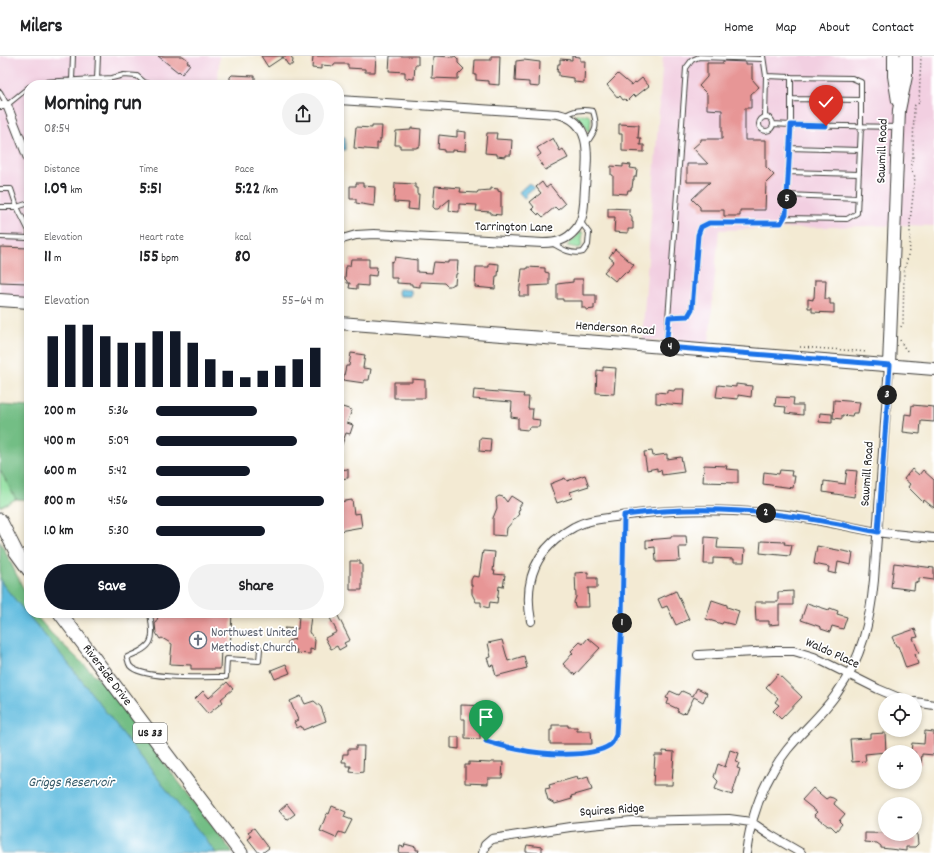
<!DOCTYPE html>
<meta charset="utf-8">
<style>
:root{--surface:#fff;--page:#f2f2f2;--text:#202124;--muted:#757577;--line:#e0e0e0;--accent:#111827}
body{margin:0;font-family:Dekko,sans-serif;background:var(--page);color:var(--text);height:100vh;display:flex;flex-direction:column;font-size:15px;white-space:nowrap}
*{box-sizing:border-box;margin:0}
p{font-size:13px;color:var(--muted)}
.icon{flex:none;width:22px;height:22px;fill:none;stroke:currentColor;stroke-width:2;stroke-linecap:round;stroke-linejoin:round}
.map{position:relative;flex:1;overflow:hidden}
.side{position:absolute;left:24px;top:24px;width:320px;height:538px;display:flex;flex-direction:column;background:var(--surface);border-radius:16px;box-shadow:0 2px 6px #0003}
.side>*{flex:none}
.fabs{position:absolute;left:878px;top:637px;display:grid;gap:8px}
.fabs a{display:grid;place-items:center;width:44px;height:44px;border-radius:50%;background:var(--surface);box-shadow:0 2px 6px #0003;font-size:20px}
.pin{position:absolute;display:grid;place-items:center;width:34px;height:34px;color:#fff;margin:-41px -17px;border-radius:50% 50% 50% 0;rotate:-45deg;box-shadow:0 0 4px #0007}
.pin .icon{rotate:45deg}
.km{position:absolute;width:20px;height:20px;margin:-10px;border-radius:50%;background:#222;color:#fff;font-size:11px;line-height:20px;text-align:center}
.round{display:grid;place-items:center;flex:none;width:42px;height:42px;border-radius:21px;background:var(--page)}
.overview{display:flex;align-items:center;justify-content:space-between;height:68px;padding:0 20px}
h1{font-size:22px;font-weight:700;line-height:30px}
.figures{display:grid;grid-template-columns:repeat(3,1fr);gap:6px;height:68px;padding:4px 20px}
.figures div{display:grid;align-content:center}
.figures b{font-size:17px;font-weight:700}
.figures small{font-size:11px;font-weight:400}
.figures p{font-size:11px}
.chart{height:112px;padding:8px 20px}
.chart p{display:flex;justify-content:space-between}
.chart svg{width:100%;height:72px;margin-top:4px;stroke:var(--accent);stroke-width:6}
.cta{display:flex;gap:8px;margin-top:auto;padding:8px 20px}
.cta a{flex:1;height:46px;border-radius:24px;background:var(--accent);color:#fff;font-size:16px;font-weight:700;line-height:46px;text-align:center}
.cta a+a{background:var(--page);color:var(--text)}
ul{padding:0 20px;list-style:none;font-size:13px}
li{display:grid;grid-template-columns:64px 48px 1fr;align-items:center;height:30px}
li i{height:10px;border-radius:5px;background:var(--accent)}
header{display:flex;align-items:center;gap:24px;box-sizing:border-box;height:56px;padding:0 20px;background:var(--surface);border-bottom:1px solid var(--line)}
header strong{font-size:19px}
nav{display:flex;gap:22px;margin-inline-start:auto;font-size:14px}
.map>svg:first-child{display:block}
.built{fill:#f2cfe1}
.green{fill:#8fdf9e;stroke:#567e5d}
.forest{fill:#73be85;stroke:#486d50}
.water{fill:#61bcdf;stroke:#3e6c7e}
.building{fill:#e79696}
.lines{fill:none;stroke-linecap:round;stroke-linejoin:round}
.service-casing{stroke:#3c3b37;stroke-width:6}
.minor-casing{stroke:#3c3b37;stroke-width:10}
.secondary-casing{stroke:#3c3b37;stroke-width:14}
.primary-casing{stroke:#3c3b37;stroke-width:15}
.path{stroke:#3c3b37;stroke-width:1.5;stroke-dasharray:1 3;stroke-linecap:butt}
.service{stroke:#fff;stroke-width:4}
.minor{stroke:#fff;stroke-width:8}
.secondary{stroke:#fff;stroke-width:12}
.primary{stroke:#fff;stroke-width:13}
.route-casing{stroke:#fff;stroke-width:8}
.route{stroke:#1a73e8;stroke-width:5}
.labels{text-anchor:middle;dominant-baseline:central;stroke-width:3.5;stroke-linejoin:round;paint-order:stroke}
.shield{fill:#fff;stroke:#606060;stroke-width:1}
.shield-label{font-size:12px;font-weight:bold;fill:#1c1c1c}
.street-label{font-size:13px;fill:#1c1c1c;stroke:#fff}
.worship-label{font-size:13px;fill:#5b616d;stroke:#fff;text-anchor:start}
.water-label{font-size:14px;font-style:italic;fill:#385c6a;stroke:#fff}
</style>
<header>
<strong>Milers</strong>
<nav><a>Home</a><a>Map</a><a>About</a><a>Contact</a></nav>
</header>
<div class="map">
<svg width="934" height="797" viewBox="0 0 934 797">
<rect width="100%" height="100%" fill="#fff"/>
<filter id="ink" filterUnits="userSpaceOnUse"><feTurbulence type="fractalNoise" baseFrequency=".025" numOctaves="2"/><feDisplacementMap in="SourceGraphic" scale="8" xChannelSelector="R" yChannelSelector="G"/><feConvolveMatrix kernelMatrix="1 2 1 2 8 2 1 2 1" color-interpolation-filters="sRGB"/></filter>
<filter id="wash" filterUnits="userSpaceOnUse"><feTurbulence type="fractalNoise" baseFrequency=".012" numOctaves="4" result="noise"/><feDisplacementMap in="SourceGraphic" scale="16" xChannelSelector="R" yChannelSelector="G"/><feGaussianBlur stdDeviation="0.9" result="paint"/><feColorMatrix in="noise" values="0 0 0 0 0 0 0 0 0 0 0 0 0 0 0 0 0 1.4 0 .05"/><feComposite in="paint" operator="in"/></filter>
<g filter="url(#wash)">
<rect width="100%" height="100%" fill="#f3ead3"/>
<path class="built" d="M0,0H219L218,29H29V245L0,243Z
M663,0H934V170L902,169L719,174L709,287L642,284Z"/>
<path class="green" d="M576,58L588,59L591,62L590,75H588L585,69L575,60Z
M581,176L583,177L581,191L579,192L567,190Z
M0,414L16,443L0,451Z"/>
<path class="forest" d="M0,349L29,351V444L16,443L0,414Z
M0,485L29,544V557H36L38,562L51,577L104,628L233,797H216L3,529L0,522Z"/>
<path class="water" d="M339,80L345,81V94H339Z
M529,127L534,132L526,138L527,140L524,142L519,136Z
M399,233L411,234V240H399L398,236Z
M0,522L3,529L67,606L216,797H0Z"/>
<g id="blocks">
<path class="building" d="M158,0H183L188,4L187,6L190,8L182,18L179,15L178,16Z
M261,0H291L293,4L292,9H288L283,1L268,11Z
M313,0H376L375,16H365V13L348,12V8H334V10L321,9V13L312,12Z
M390,0H418V9H415L414,23L405,22V16L389,15Z
M433,0L453,1L455,0L458,3V7L464,13L458,19V23L432,22Z
M491,0H500L499,29L489,28V25L476,24V19H474L475,4H491Z
M572,0L580,1V5H585L584,27L574,26V22L559,20V16H557L558,8H560V3L572,4Z
M524,4L540,6L539,31L529,30V26L515,25L516,5Z
M723,5L746,6V8H752V23L759,31L751,38V52H745V84H766V111L774,119L766,127L765,154H740V160H724V154H700V151L692,143L710,126H687V108H708L693,92L701,85V83H722V54L707,53V38L699,30L707,21V7H723Z
M618,18L631,29L635,26L636,27L642,22L649,30L635,41L633,39L627,45L625,43L623,44L620,40L618,42L607,29Z
M232,19L255,20V29H230V21Z
M619,68L639,69L638,82H641L640,89H644V96L622,95V78H619Z
M372,70H382L381,83H380V87H377V94L354,92L356,71L372,72Z
M411,72L421,73L420,90L416,92H400V89H395L396,75L411,74Z
M457,75L466,76L465,95L452,94V96H444V94L438,93L439,79L457,81Z
M487,77H497L496,83L512,84L511,99H505V101L497,100V98L485,97Z
M553,82L560,95L563,93L568,102L545,114L537,101L541,98L537,92Z
M623,108L631,109L630,112L637,113L636,121H634V124H633L632,132H631V134H628L627,138L613,137V119H611V110L623,111Z
M542,126L546,132L550,129L565,148L558,154L555,151L543,161L539,157L538,159L532,153L534,151L530,146L541,137L536,131Z
M356,127H363V130L375,131L374,150L356,147V143H350V130H356Z
M395,127L415,128V132H417V138H419L418,154L408,153L409,147L394,146Z
M435,130L461,132L460,136L477,137L478,135L491,134V132L498,133V135L501,136V159L491,158V156L476,155L477,149L459,148V156L449,155L450,143L438,153H435L433,151Z
M608,152L629,153V157L632,161V166H633V173H628V177L614,176L615,161H608Z
M0,191L29,192V223H27V227L0,226Z
M615,193L634,209L627,217L625,216L619,222L618,221L615,225L604,216L614,205L609,201Z
M395,201L417,204V216L432,217L434,206L448,207V205H458L457,218H456L455,228H453L450,230H447L444,227L423,226H420V231L412,230V228L397,227V222H391V206L394,205Z
M351,203H369V211H377L376,220L368,219V230L357,229V233L349,232L350,227H347V225L345,223L346,210H350Z
M489,207L499,208L498,220H496L495,233L475,231L476,211H489Z
M527,211L545,212V216L549,217V229L529,230V240H519L522,213H527Z
M573,223H583V239H596V248L594,249V253L586,254V252H582V245H563V243H557V228L573,226Z
M815,224H826L825,243H830V248H834V257L812,256V252H808V243L813,244V242H814Z
M351,297L365,299L363,312L371,313L369,324H364V327L343,324L346,310H349Z
M603,311L616,312L614,338L596,337L597,314L603,315Z
M412,323L425,324V342H394V326H412Z
M736,328L752,330L751,341L738,339V343L716,341L718,329L736,331Z
M675,333H684L683,349L656,347V336L667,337V334L674,335Z
M474,334L524,338L523,341H529L528,353H533L532,363L540,364L539,371H529L528,374L518,373V362L511,361L512,346L473,343Z
M776,341L794,342L793,349H803V359L785,357L786,351L775,350Z
M834,344L860,346L858,357H853L852,360L842,359V363L833,362Z
M912,349L934,351V366L921,365L920,378L903,376L905,358L911,359Z
M339,350L352,354L347,367L353,369L350,378L346,377L340,394L339,393Z
M820,357L832,358V367L819,366Z
M480,382L491,383L490,396L479,395Z
M652,395L653,400L667,398V403L681,401L684,416L662,419L661,414L657,415V412L647,414L644,396Z
M704,409L727,410L726,413L738,414V427L703,426Z
M348,413V422L339,423V414Z
M912,413L919,419L923,414L934,424V452L924,444L923,446L908,431L910,428L904,423Z
M780,414L792,415L791,420H795L793,432L763,428L764,416L779,418Z
M847,414L857,415L854,441L823,436L824,425L845,428Z
M585,419L589,430L570,436L572,442L557,447L550,428L565,422L567,425Z
M499,440L503,441L507,446L511,440L522,447L519,451L520,452L518,457L519,458L507,472L506,480L493,479V462L497,452L496,442Z
M352,444L354,458L360,457L362,471L339,475V461H341L339,446Z
M671,480H686L687,491H679L680,505L656,506L655,491L646,492V484L671,482Z
M705,481L718,482L717,492L745,493L744,506H734V503L713,502V508H704Z
M761,485L785,486L784,488L792,489L790,500L760,497Z
M817,490L853,497L851,509L838,506L836,518L828,516L829,511L814,508Z
M483,495L495,496L493,515H495L494,518L505,519L503,531L499,530L497,547L490,546L489,552L481,550V546H476L472,538V529H471V524L473,520L479,521Z
M350,505H360V508H362V534H350Z
M894,507L934,512V524L919,522V527L915,526L914,534L891,531Z
M588,516V522H597V532H588L589,551H575L574,546L576,541L575,517Z
M676,535L689,563L676,569L667,550L662,552L658,543Z
M793,535V549H779V568L769,569V565H756L755,546H778V536Z
M712,544L727,549V551L739,555L735,569L723,566L722,568L706,563Z
M807,547L829,554L830,552L838,555L837,558L847,561L843,573L832,570L830,576L821,573V571L801,564Z
M160,557H232L230,594L221,593L220,613H191V609L170,608L172,588L162,582L160,583L156,577L155,568Z
M337,558L350,584L344,587L346,590L339,594L337,590L331,593L325,582L337,576L330,562Z
M299,559L311,560L309,576L315,584L314,594L310,593V598L296,597L297,594L288,593V585L295,583L284,572L298,573Z
M915,573L918,581L913,582L919,597L915,598L918,608L906,612L898,590H896L892,581Z
M588,582L600,592L575,619L563,608L573,597L571,595L580,586L583,588Z
M502,584L508,605L524,600L527,612L496,620L493,609L490,610L487,602L491,601L488,587Z
M286,608L290,617L275,623L271,614Z
M778,618L802,641L781,663L773,655L779,649L775,646L778,642L766,631Z
M227,626L233,633L221,643L223,646L208,658L195,643L203,635L209,642Z
M697,632L707,637L703,646L694,641L686,657L685,656L683,658L677,655L678,653L667,648L669,643L666,642L670,635L679,639L682,635L693,640Z
M301,640L305,648L314,645L321,651L326,665L303,674L301,670L297,672L294,666L298,664L290,645Z
M461,649L490,650L489,663H480V683L465,682V663H461Z
M552,669H568V671H577V675H591L592,688H550V674H552Z
M925,675L934,676V699L922,698L921,708H915V696H911L912,687L924,688Z
M885,677L886,696L865,698L866,705L852,706L850,683L870,682V678Z
M451,681H459V693L451,692Z
M356,690H364L363,716L358,717L350,716L351,710H346V706H342L343,698H348V693H356Z
M730,694L739,697L736,706L739,707L737,712L740,713L732,739L715,733L718,725L714,721L718,708L725,711Z
M663,695L674,696L672,729H653L655,699H663Z
M469,706L491,707V706H503L502,722H488V728L465,727V709H469Z
M577,721L578,724L588,721L592,734L571,740L572,743L555,748L548,744L545,733L550,732L549,729Z
M813,732L826,743L829,741L833,742L836,744L834,748L845,758L839,765L842,768L836,775L831,770H828L814,759L817,756L802,744Z
M287,748L295,758L287,764L279,755Z
M332,750L346,756L344,761L352,764L345,778L339,776L336,782L320,775L327,757L329,758Z
M254,772L269,792L262,797H259L248,783L251,781L248,776Z
M865,777L917,778L918,788L915,791H906V795L881,792V790L877,787L865,786Z
M405,788L416,791V794H419L418,797H399L400,790L404,791Z
M527,789L542,791V797L526,796V793Z"/>
</g>
</g>
<g filter="url(#ink)">
<use href="#blocks" fill-opacity="0" stroke="#3c3b37" stroke-width="1"/>
<g class="lines">
<defs>
<path id="service" d="M763,0L766,20L791,21V69L898,71
M97,23L98,0
M72,24L73,0
M33,29L43,26L112,22L124,19L137,20L144,26L153,29
M104,29L105,23
M0,36L7,49L29,31
M791,43L861,44
M564,60C574,54 581,53 593,55C598,71 596,74 586,88
M759 68a7 7 0 1 1 14 0a7 7 0 1 1-14 0Z
M765,61L766,20
M789,92L860,94
M788,116L859,118
M0,133H11L17,151H0
M787,139L858,142
M29,147L17,151L29,175V179
M784,162L847,163L857,157L861,70V26L852,22L791,21
M0,181L29,182
M552,187C562,193 571,199 583,196L588,189L589,177L580,165
M669,261L687,260L692,253L698,179L701,171L709,167H781L786,158L791,69L773,68
M666,291L686,12L692,4L699,1L763,3
M150,557C154,585 155,590 127,601C128,604 128,607 130,610C142,624 207,621 226,621L227,603L259,605L260,593
M486,685C496,688 506,691 516,693C539,698 589,703 610,689C614,686 615,683 616,679L622,564L624,459"/>
<path id="minor" d="M339,44L558,58C594,66 587,103 585,131C584,144 585,162 576,173C567,184 557,187 543,187L374,178L356,179L339,184
M0,49H7L29,105
M531,565C523,523 536,492 574,471C586,464 601,463 615,461C671,451 730,453 787,459C817,463 847,471 877,476C896,479 915,480 934,482
M698,599L773,595H794L814,601L878,633L904,644
M915,646L934,649
M483,797L485,789L492,783L570,771L632,765L729,763L751,766L770,779L801,797
M746,797C751,759 763,725 787,694C803,674 823,658 837,637C862,602 870,566 874,524L889,309"/>
<path id="secondary" d="M894,0V20L898,45
M0,244L29,246
M339,267L626,288L934,313
M889,309L899,54L906,20V0"/>
<g id="primary">
<path d="M0,464L16,496L29,514"/>
<path id="s1" d="M60,557L241,797"/>
</g>
</defs>
<use href="#service" class="service-casing"/>
<use href="#minor" class="minor-casing"/>
<use href="#secondary" class="secondary-casing"/>
<use href="#primary" class="primary-casing"/>
<path class="path" d="M883,0V1
M901,271L903,267L904,217L910,190V166L915,121L911,113L913,100L914,50L919,47L921,0
M900,284L904,291L908,296
M800,291L857,295L866,296"/>
<use href="#service" class="service"/>
<use href="#minor" class="minor"/>
<use href="#secondary" class="secondary"/>
<use href="#primary" class="primary"/>
</g>
</g>
<g class="lines" filter="url(#ink)">
<defs>
<path id="route" d="M486,685C496,688 506,691 516,693C539,698 590,703 610,689C614,686 614,683 616,679L622,564L624,459C678,452 734,452 788,460C818,463 848,470 878,476L890,309L666,291L669,261L688,260L692,253L698,179L701,171L709,167H781L786,158L791,69L826,70"/>
</defs>
<use href="#route" class="route-casing"/>
<use href="#route" class="route"/>
</g>
<defs>
<symbol id="church-ring" viewBox="-11 -11 22 22"><circle r="9.5" fill="#fff" stroke="#6b7280" stroke-width="1.5"/><path d="M-1.2-6h2.4v3.5h3.3v2.4h-3.3V6h-2.4V-.1h-3.3v-2.4h3.3Z" fill="#6b7280"/></symbol>
</defs>
<g fill-rule="evenodd">
<use href="#church-ring" x="188" y="574" width="20" height="20"/>
</g>
<g class="labels">
<rect class="shield" x="133" y="667" width="34" height="20" rx="3"/>
<g class="shield-label">
<text x="150" y="677">US 33</text>
</g>
<g class="street-label">
<text transform="translate(883 95) rotate(-88)">Sawmill Road</text>
<text transform="translate(514 172) rotate(1)">Tarrington Lane</text>
<text transform="translate(615 273) rotate(4)">Henderson Road</text>
<text transform="translate(868 418) rotate(-86)">Sawmill Road</text>
<text transform="translate(832 598) rotate(24)">Waldo Place</text>
<text stroke="none"><textPath href="#s1" startOffset="78">Riverside Drive</textPath></text>
<text transform="translate(612 755) rotate(-4)">Squires Ridge</text>
</g>
<g class="worship-label">
<text x="211" y="577">Northwest United<tspan x="211" dy="15">Methodist Church</tspan></text>
</g>
<g class="water-label">
<text x="71" y="727">Griggs Reservoir</text>
</g>
</g>
</svg>
<div class="fabs">
<a><svg class="icon" aria-label="locate" viewBox="0 0 24 24"><circle cx="12" cy="12" r="6"/><path d="M12 2v4M12 18v4M2 12h4M18 12h4"/></svg></a>
<a>+</a>
<a>−</a>
</div>
<div class="pin" style="left:486px;top:685px;background:#1e9e55"><svg class="icon" aria-label="arrive" viewBox="0 0 24 24"><path d="M6 21V4h12l-3 4 3 4H6"/></svg></div>
<div class="pin" style="left:826px;top:70px;background:#d93025"><svg class="icon" aria-label="check" viewBox="0 0 24 24"><path d="M5 12l5 5 9-10"/></svg></div>
<b class="km" style="left:622px;top:567px">1</b>
<b class="km" style="left:766px;top:457px">2</b>
<b class="km" style="left:887px;top:339px">3</b>
<b class="km" style="left:670px;top:291px">4</b>
<b class="km" style="left:787px;top:143px">5</b>
<section class="side">
<div class="overview"><div><h1>Morning run</h1><p>08:54</p></div><a class="round"><svg class="icon" aria-label="share" viewBox="0 0 24 24"><path d="M12 15V3M7 8l5-5 5 5M5 13v7h14v-7"/></svg></a></div>
<div class="figures">
<div><p>Distance</p><b>1.09<small> km</small></b></div>
<div><p>Time</p><b>5:51</b></div>
<div><p>Pace</p><b>5:22<small> /km</small></b></div>
</div>
<div class="figures">
<div><p>Elevation</p><b>11<small> m</small></b></div>
<div><p>Heart rate</p><b>155<small> bpm</small></b></div>
<div><p>kcal</p><b>80</b></div>
</div>
<div class="chart"><p><span>Elevation</span>55–64 m</p>
<svg viewBox="0 0 160 44" preserveAspectRatio="none"><path d="M5 44V13M15 44V6M25 44V6M35 44V13M45 44V17M55 44V17M65 44V10M75 44V10M85 44V17M95 44V27M105 44V34M115 44V38M125 44V34M135 44V31M145 44V27M155 44V20"/></svg>
</div>
<ul>
<li><b>200 m</b>5:36<i style="width:60%"></i></li>
<li><b>400 m</b>5:09<i style="width:84%"></i></li>
<li><b>600 m</b>5:42<i style="width:56%"></i></li>
<li><b>800 m</b>4:56<i style="width:100%"></i></li>
<li><b>1.0 km</b>5:30<i style="width:65%"></i></li>
</ul>
<div class="cta"><a>Save</a><a>Share</a></div>
</section>
</div>
